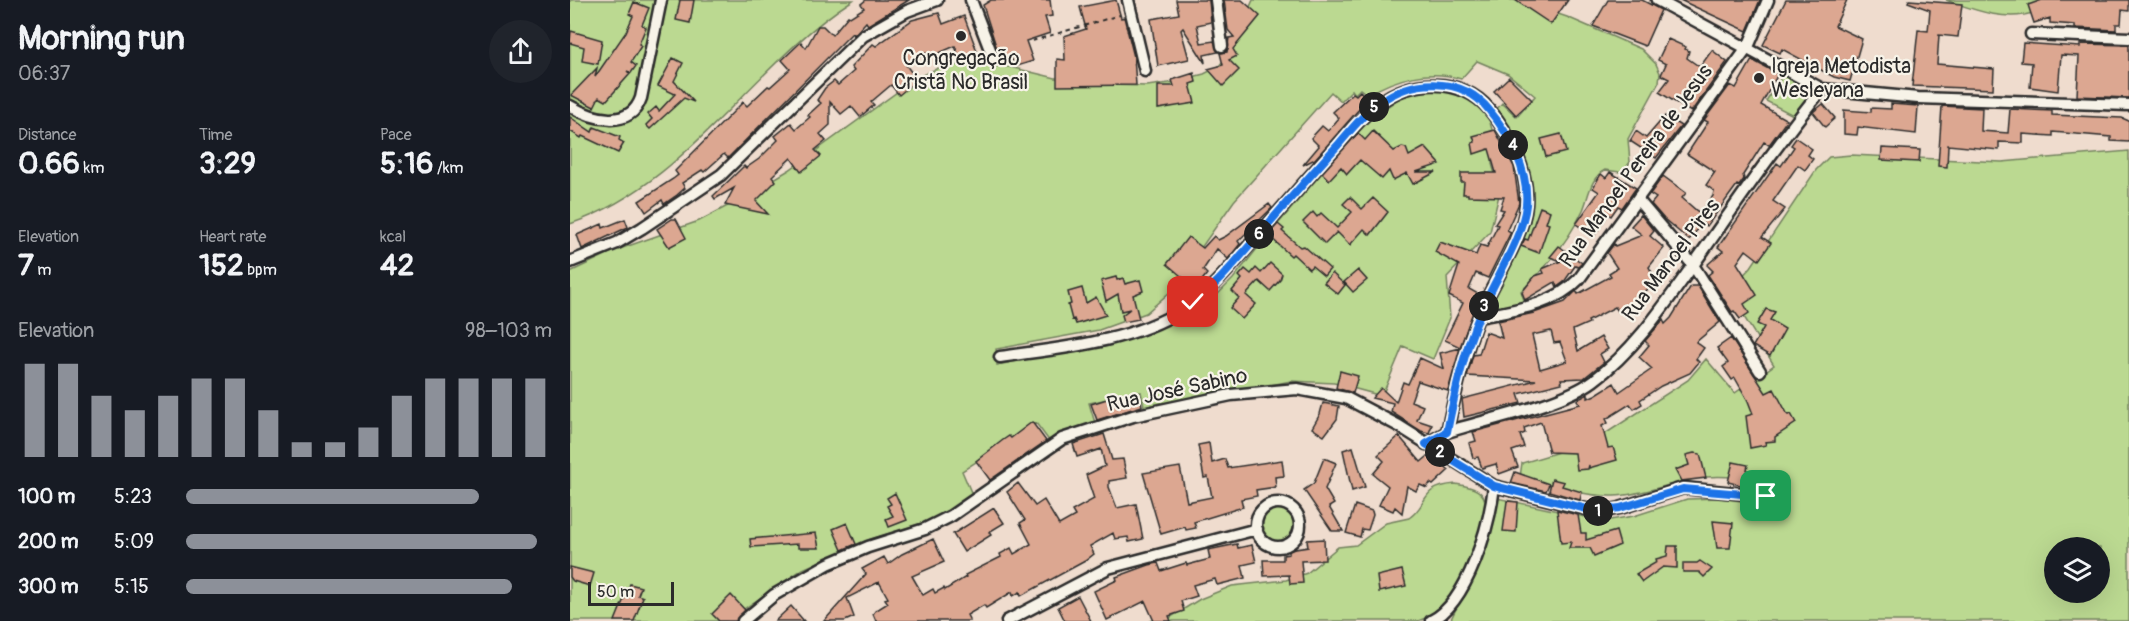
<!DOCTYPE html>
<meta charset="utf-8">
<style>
:root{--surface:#171b24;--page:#20242c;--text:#f1f3f6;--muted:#9ea1a6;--accent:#8c9099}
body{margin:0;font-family:Pangolin,sans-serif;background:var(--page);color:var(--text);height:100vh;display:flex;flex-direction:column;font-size:22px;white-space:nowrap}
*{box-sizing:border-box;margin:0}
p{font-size:20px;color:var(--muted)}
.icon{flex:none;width:33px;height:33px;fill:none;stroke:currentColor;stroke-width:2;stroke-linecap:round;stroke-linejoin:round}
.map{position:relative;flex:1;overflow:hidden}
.drawer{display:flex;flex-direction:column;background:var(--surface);width:570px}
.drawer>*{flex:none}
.controls{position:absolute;left:1474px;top:537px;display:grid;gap:12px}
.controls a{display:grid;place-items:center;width:66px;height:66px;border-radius:50%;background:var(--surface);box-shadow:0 6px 24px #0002;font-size:30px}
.scale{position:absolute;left:18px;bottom:15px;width:86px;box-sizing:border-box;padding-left:6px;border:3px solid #2b2b2b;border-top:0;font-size:16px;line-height:21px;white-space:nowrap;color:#2b2b2b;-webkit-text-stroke:4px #f7f3e8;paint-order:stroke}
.pin{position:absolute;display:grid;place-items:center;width:51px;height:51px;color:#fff;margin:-26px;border-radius:12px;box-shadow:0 3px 9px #0006}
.km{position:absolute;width:30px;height:30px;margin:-15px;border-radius:50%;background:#222;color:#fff;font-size:16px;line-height:30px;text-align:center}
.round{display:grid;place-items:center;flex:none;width:63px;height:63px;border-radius:32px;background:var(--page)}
.overview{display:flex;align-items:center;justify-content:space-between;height:102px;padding:0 18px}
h1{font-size:33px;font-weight:800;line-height:45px}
.metrics{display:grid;grid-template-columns:repeat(3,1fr);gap:9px;height:102px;padding:6px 18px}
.metrics div{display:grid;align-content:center}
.metrics b{font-size:30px;font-weight:800}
.metrics small{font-size:16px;font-weight:400}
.metrics p{font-size:16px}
.chart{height:168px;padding:12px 18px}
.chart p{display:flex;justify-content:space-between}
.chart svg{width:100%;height:108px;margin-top:6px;stroke:var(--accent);stroke-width:6}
ul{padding:0 18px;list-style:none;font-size:20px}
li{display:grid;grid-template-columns:96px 72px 1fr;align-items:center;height:45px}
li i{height:15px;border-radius:8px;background:var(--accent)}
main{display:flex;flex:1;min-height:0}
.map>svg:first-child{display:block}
.green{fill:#bbd991;stroke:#73825e;stroke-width:1.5;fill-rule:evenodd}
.building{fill:#dca791;stroke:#2b2b2b;stroke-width:1.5;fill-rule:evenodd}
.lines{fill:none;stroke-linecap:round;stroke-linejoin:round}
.minor-casing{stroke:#2b2b2b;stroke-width:15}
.path{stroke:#2b2b2b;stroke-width:2;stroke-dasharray:4.5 4.5;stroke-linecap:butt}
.minor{stroke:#f7f3e8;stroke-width:10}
.route-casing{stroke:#fff;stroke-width:12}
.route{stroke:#1a73e8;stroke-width:8}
.poi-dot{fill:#2b2b2b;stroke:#f7f3e8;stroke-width:2}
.labels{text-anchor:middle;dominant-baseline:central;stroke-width:4.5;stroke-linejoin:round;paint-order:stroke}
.poi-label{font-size:21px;fill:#2b2b2b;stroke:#f7f3e8}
.street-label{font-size:21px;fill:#2b2b2b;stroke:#f7f3e8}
</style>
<main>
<section class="drawer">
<div class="overview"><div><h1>Morning run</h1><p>06:37</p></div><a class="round"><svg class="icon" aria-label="share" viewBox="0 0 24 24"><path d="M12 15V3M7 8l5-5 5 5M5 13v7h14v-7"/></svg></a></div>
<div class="metrics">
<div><p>Distance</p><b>0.66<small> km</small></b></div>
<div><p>Time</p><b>3:29</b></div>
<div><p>Pace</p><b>5:16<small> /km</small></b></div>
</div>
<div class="metrics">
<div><p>Elevation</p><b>7<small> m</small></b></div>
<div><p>Heart rate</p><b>152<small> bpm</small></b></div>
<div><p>kcal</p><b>42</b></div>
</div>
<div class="chart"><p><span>Elevation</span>98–103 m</p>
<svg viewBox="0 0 160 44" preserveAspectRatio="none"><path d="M5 44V6M15 44V6M25 44V19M35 44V25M45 44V19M55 44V12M65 44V12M75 44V25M85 44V38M95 44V38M105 44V32M115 44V19M125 44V12M135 44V12M145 44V12M155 44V12"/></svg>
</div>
<ul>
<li><b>100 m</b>5:23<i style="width:80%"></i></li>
<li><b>200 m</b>5:09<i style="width:96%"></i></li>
<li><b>300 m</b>5:15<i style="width:89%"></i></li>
</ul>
</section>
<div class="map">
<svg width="1559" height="621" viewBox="0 0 1559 621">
<rect width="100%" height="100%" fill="#efdcce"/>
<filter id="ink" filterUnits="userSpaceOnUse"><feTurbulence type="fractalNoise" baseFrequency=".0167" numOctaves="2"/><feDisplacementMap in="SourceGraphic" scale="12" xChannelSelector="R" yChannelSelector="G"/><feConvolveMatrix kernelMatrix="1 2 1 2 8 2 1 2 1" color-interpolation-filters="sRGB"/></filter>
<g filter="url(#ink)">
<path class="green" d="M0,0H283C181,65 118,184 0,224Z
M683,0H946L997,17L1071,49L1086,64L1090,73L1089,82L1058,139L1060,162L1056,168L1050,172L1035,170C1020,178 1019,196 1013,210C999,240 975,269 951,291L955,303L918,311C931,284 956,241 962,213C968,176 948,137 926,110L932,103L947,117L965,96L938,74L907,61L891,79C860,69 825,78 798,95L790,89L785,94L782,90L771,101L761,92L664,201L600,292L576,313L529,330L426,349L427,365L540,343L626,311L639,303L663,279L694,240L796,122L831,97L871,88L899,96L919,119L925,140L922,164L930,191L920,232L877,277L880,318L863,359L833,346L812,396L764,383L721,381L575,410L571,392L519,403L525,423L480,442L466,423L392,471L403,497L369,518L298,540L233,569L156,621H0V272L44,251L129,221L169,200L219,170L348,77L373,66L402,64L440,67L498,81L539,85L577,86L599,83L634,74L648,67L659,54Z
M1376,0H1479C1475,4 1470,11 1465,12C1436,23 1402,9 1376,0Z
M1213,75L1243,91L1225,116L1196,101Z
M1559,151V621H880L894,593L927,498L1034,521L1064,516L1117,499L1150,498L1202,505L1206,485C1179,479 1152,473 1124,479C1097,484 1071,495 1044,496C1012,497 980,484 950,477L952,463L1009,446L1038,432L1118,380L1136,359L1165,393L1204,365L1158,291L1181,267L1246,170L1259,157L1281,155L1432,162ZM1485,548H1530V592H1485Z
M886,484C896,486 910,488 914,498C922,513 893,578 884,593C875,607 863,616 848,621H580L601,617L630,599L662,586L716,580L737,573L768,547L786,545L816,523L839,518C860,504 848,487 886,484Z
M688 525a20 20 0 1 1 40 0a20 20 0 1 1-40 0Z"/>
<path class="building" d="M110,0H124L120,23L106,20Z
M296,0H339L298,25L296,22L284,35L282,33L158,158L154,154L134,172L132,170L112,183L115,188L107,195L94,204L92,200L76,212L69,201L103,179L108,175L105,171L173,102L177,106L198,86L200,87L220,69L212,60L231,42L236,48L248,26H253L262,35L278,16L280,17L294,8L291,4Z
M421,0H480L482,16L475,17L480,33L456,41L463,61L444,67L442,58L431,62L413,5Z
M546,0L551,18L554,17L564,57L566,85L487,86V59L495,60L494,36L516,29L510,7Z
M606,0H639L641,22L627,25L631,43L644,41L648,52L634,55L635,63L613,28L611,30L619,59L588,66L581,19L609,14Z
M654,0H672L690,16L663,49L667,56L659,60L669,70L653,86L638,69L653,65L650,53L657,52L659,38L664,37L658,30Z
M945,0H998L981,24Z
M1038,0H1072L1091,10L1075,46L1023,26Z
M1110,0H1190L1177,31Z
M1216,0H1277L1265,26L1292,39L1280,81L1264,77L1212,49L1210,53L1193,45Z
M1339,0L1392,4L1388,37L1369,35L1367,64L1424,69L1423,89L1342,86L1348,30L1358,31L1360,10L1338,2Z
M1472,0H1559V11L1552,10L1551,24H1546V30L1505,28V25L1480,23V18L1464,23L1458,5Z
M64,2L79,8L72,25L76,27L69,44L71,46L61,62L66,66L61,73L57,71L60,74L36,101L29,97L24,107L1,95L27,68L25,77L56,32L63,16L59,14Z
M369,13L373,24L394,16L407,51L389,57L385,46L358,58L356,53L336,65L347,80L329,95L321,85L301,102L304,105L290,117L281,106L271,114L260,102V125L250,134L256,141L245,150L251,156L231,172L221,158L202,176L206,181L186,201L198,214L155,205L164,188L145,199L143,196L174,166L176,168L189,159L208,140L205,136L221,123L226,129L240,117L238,115L251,103L247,100L255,88L264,81L268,85L284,71L281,67L303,44L306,46L342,20Z
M1,31L32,40L28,64L12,61L14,47L0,43Z
M1098,39L1116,47L1115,49L1119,51L1117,58L1130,67L1142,50L1157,62L1121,112L1089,92L1099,79L1091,75L1096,64L1088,60Z
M1453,43L1510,47V44L1559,45V98L1507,96L1509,56L1491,55L1488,91L1460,87L1462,63L1451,62Z
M103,58L113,63L104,81L124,102L114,98L80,129L76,125L82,119L78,114L86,107L89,111L105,94L88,86Z
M1182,60L1208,74L1191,105L1217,120L1199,145L1194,142L1173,175L1174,179L1169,186L1167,185L1137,226L1133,223L1119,240L1094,219L1081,204L1086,198L1080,194L1093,176L1116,193L1112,198L1127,211L1131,212L1143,196L1144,191L1136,185L1145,172L1117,154L1138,122L1134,120L1160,85L1166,88Z
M624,73L626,82L620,84L625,103L588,109V86H604L602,80Z
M939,77L962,100L946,115L924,91Z
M790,91L798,99L745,159L733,165L749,146L741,138L752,126L758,131L769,118L763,112L783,93L786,95Z
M1253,104L1265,118L1255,127L1243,112Z
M1321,104L1348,106L1346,134L1288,127L1287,135L1274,134V110L1301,112V108L1321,109Z
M1372,106L1412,108L1411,131L1438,133L1440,109L1482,111V115L1552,118L1559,121V142L1541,141V137L1483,132V136L1453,134V143L1429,142V150L1378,145L1377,167L1368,166Z
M1095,116L1111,126L1086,158L1060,141L1066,131L1076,138Z
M0,117L22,132L24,127L50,137L49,140L54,143L48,153L12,136L11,138L0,131Z
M925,130L944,167L949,203L937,230L941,232L918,278L906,273L899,289L910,295L890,347L875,340L893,303L879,296L889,265L865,252L870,242L906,255L910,245L917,247L928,225L925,224L934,210L930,209L934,197L898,196V194H893L894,182H891V173H926L919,149L904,154L902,143L905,142L903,136Z
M803,131L824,151L832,147L836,148L839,156L855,147L870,164L846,172H866L843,184L837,173L823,180L819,171L812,179L790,160L777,174L771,167L759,180L752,173L788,133L795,140Z
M991,134L996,152L976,157L971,139Z
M1226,138L1242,149L1238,155L1243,159L1235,170L1228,165L1203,201L1215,209L1192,237L1201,243L1189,260L1176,250L1167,263L1187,295L1174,304L1179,313L1170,319L1164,311L1162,312L1138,275L1143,271L1137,265L1153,251L1148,247L1207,163L1211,166L1224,147L1221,145Z
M1312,148L1350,150L1349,162L1311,160Z
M1040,172L1066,188L1052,208L1048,206L1041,216L1038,214L1024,236L1006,224L1029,192L1023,188L1031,174L1036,178Z
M780,197L792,209L803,198L818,212L800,235L794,229L780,245L767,232L755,244L733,222L743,212L747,217L751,213L767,228L782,212L773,204Z
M699,204L702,208L668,241L670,244L658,259L647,249L633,270L637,274L626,288L621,293L613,286L617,281L597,264L618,237L633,248L644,236L648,240L656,236Z
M970,207L980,211L976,223L979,224L969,253L951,246L955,239L958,240Z
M1071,215L1084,231L1080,236L1094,248L1079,267L1088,284L1075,291L1078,300L1049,312L1045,307L1018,321L1019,323L1003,330L1008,351L1031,337L1038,349L1030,354L1034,362L1014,378L991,379L992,383L948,394L951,403L894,417L892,399L966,380L897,376L903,355L909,354L916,332L932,338L928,321L964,313L995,302L1006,291L1008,294L1041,276L1039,273L1047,268L1037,253L1044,244L1045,246L1072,235L1061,226ZM981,331L984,343L990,342L997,361L970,369L962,335Z
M55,219L58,227L12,249L7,235L32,224L33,228Z
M102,219H106L116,238L99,247L87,229Z
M708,224L714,229L712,231L730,247L734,246L760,269L754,276L742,266L739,269L723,254L721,256L698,235Z
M989,246L1012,263L1008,267L1005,266L994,282L987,287L985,282L955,300L952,292L965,276L974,273L972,269L991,261L980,257Z
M700,263L712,274L710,280L700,291L689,281L676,295L686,304L672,319L660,308L669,298L662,291L672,279L669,276L675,269L681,274L686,268L691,273Z
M788,270L797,280L783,292L774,282Z
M762,273L775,285L768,294L754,283Z
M546,277L547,280L553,278L555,284L570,280L573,291L563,295L569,319L554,322L552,315L560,309L551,311L548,294L536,301L531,281Z
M1121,286H1128L1150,322L1126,342L1134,348L1126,359L1129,362L1120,373L1091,386L1070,400L1072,404L1064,409L1060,404L1036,419L1038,423L1032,426L1038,448L1043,447L1047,460L1019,468V465L1018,469L1007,470L1005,453L979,452L971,422L954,428L955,433L950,435L954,447L942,451L948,467L929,474L926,464L912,468L908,457L903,458L899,443L906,441L903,432L1010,404L1007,400L1018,394V398L1025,395L1044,383L1049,392L1082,369L1069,357L1079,345L1075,341L1093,320L1095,324L1101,318Z
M512,288L516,303L526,297L536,315L506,324L504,319L502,320L498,305L501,304L498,292Z
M1196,309L1205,312L1200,320L1215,329L1200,356L1183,346L1194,327L1187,324Z
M1161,338L1196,393L1204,389L1218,415L1221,414L1226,423L1205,437V441L1195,442L1196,445L1180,448L1176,416L1183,414L1178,401L1165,378L1162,380L1153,367L1158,363L1147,348Z
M890,348L878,391L848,381L841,401L853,406L847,420L862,425L859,433L851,431L821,412L823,403L802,398L811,388L826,402L833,382L838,384L850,358L874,369L870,353Z
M770,371L788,376L783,393L766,388Z
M570,396L572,406L527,420L521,404L540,398L541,402Z
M753,403L769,406L767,419L754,436L742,428L750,414Z
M462,422L476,441L420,480L406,461L433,440L439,436L441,438Z
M534,434L542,460L553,459L557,478L539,481V487L547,508L566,504L573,539L559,542L558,537L545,539L543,533L520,546L524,554L515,561L451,596L450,592L443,596L442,592L416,608L414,605L397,615L400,621H306L303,614L305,611L318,603L315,599L318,598L309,582L277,598L284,617L275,621H254L296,574L292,569L314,557L318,564L332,554L363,539L374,562L342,576L353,595L363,589L365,593L374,588L375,590L396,577L395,575L431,557L430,554L441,548L444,554L461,544L450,523L455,520L437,492L448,483L465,506L474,500L489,525L505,516L502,511L524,499L516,475L535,466L531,449L507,457L503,444Z
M829,436L851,462L857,457L866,458L879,470L863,485L860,483L857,488L850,485L846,491L837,486L832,513L825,507L823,511L809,505L818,486L803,474L814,461L808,455Z
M639,443L642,463L655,459L658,468L712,460L714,476L705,477L706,487L686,490L687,496L671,499L673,507L624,522L626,528L616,530L615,527L591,534L573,473L610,467L617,502L642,497L638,477L634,478L628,445Z
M783,447L795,487L782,491L773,450Z
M1124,453L1130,454L1136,478L1111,481L1105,470L1119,465L1116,455Z
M754,458L766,463L755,489L764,504L759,507L773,531H762L734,490L744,483Z
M1163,462L1178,465L1174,483L1170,485L1158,482Z
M945,472L979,484L976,491L941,483Z
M982,479L994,482L992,486L1012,492L1010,500L979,491Z
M325,493L337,520L319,527L316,519L323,516L317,506L321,504L317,498Z
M937,501L948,502L946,532L933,531Z
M785,505L802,511L803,515L798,530L792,529L790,537L776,533Z
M424,508L434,523L419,532L421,535L394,552L383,534Z
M987,510L1008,515L1011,533H1016V540L1046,531L1050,545L1024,556L1020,548H999L1001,542L991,543Z
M1143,521L1163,523L1160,548H1147Z
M277,523L286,544L272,550L263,529Z
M246,533L249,548H228V544L181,547L180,539Z
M754,539L755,560L731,561L733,583L720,584L719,575L694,576L693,560H713V555L719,554V550L738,547L737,540Z
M667,544L668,548L682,545L686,562L672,565L675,578L647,585L645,579L623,585L627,596L611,601L614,611L599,616L601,621H584L575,601L537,620L524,591L547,580L546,577L579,565L588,563L591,571L616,563L617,565L640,559L638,550Z
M1098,546H1107V568L1093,567L1072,582L1066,574L1087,562L1086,559L1097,556Z
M1130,561L1142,569L1134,577L1129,572H1113V563H1127Z
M0,567L24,573L20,586L3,581L0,577Z
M832,570L836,586L809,592L807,576Z
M60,584L71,587L68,595L73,597L64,621H45Z
M161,595L175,610L166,621H149L142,614Z
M508,596L521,621H495L488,607Z
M221,606L234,621H205Z"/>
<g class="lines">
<defs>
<path id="minor" d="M401,0L424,60
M558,0L575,71
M646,0L652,46
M1087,0L1252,89L1348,98L1559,105
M1461,34L1559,38
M0,106C22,119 60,130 71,98L91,0
M1068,200L1123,265L1190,371
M0,262L47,243L72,228L151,175L293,36L337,11L367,0
M909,317C944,310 983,306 1009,279L1178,47L1198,0
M430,357C490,348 559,343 612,310C638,294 658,270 677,248C706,215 735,181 765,148C779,133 792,116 808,104C841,78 891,77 919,109C940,134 959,171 956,204C954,238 921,285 908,318C894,354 885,393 877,432L856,444
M877,432C918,419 990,405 1023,381C1065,350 1096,303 1126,261C1167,203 1207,144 1252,89
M686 525a22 22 0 1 1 44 0a22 22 0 1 1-44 0Z
M173,621L204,595L258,564L298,547L355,529L381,516L492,439L563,416L661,395L727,389L776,398L829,426L924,486L1016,509L1035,511L1050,508L1113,488L1196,496
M437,621L538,568L687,529
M861,621C898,603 920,524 924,486"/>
</defs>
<use href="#minor" class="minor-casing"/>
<path class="path" d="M462,41L550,15"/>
<use href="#minor" class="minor"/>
</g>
</g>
<g class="lines" filter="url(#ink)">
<defs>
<path id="route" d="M623,302C643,289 659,269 675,251C705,216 736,180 768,145C780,131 793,114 809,103C842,78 892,76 919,110C940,135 959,171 956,205C953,237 923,283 910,314C894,351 885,392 877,432L856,444L924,486L1025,511L1050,508L1113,489L1196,496"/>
</defs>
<use href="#route" class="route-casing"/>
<use href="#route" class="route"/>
</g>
<g class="poi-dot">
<circle cx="391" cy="36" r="6"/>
<circle cx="1189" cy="78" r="6"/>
</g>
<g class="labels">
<g class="poi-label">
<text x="391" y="58">Congregação<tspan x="391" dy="24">Cristã No Brasil</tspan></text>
<text x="1201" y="66" text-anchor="start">Igreja Metodista<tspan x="1201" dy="24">Wesleyana</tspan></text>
</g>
<g class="street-label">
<text transform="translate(1066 166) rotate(-54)">Rua Manoel Pereira de Jesus</text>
<text transform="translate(1101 260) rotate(-53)">Rua Manoel Pires</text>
<text transform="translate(607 390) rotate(-12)">Rua José Sabino</text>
</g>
</g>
</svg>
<div class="controls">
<a><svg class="icon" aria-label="layers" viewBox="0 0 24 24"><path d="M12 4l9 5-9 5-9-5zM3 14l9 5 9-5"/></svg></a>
</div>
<div class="scale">50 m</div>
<div class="pin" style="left:1196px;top:496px;background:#1e9e55"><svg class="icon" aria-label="arrive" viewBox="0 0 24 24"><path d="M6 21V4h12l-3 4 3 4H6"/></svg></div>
<div class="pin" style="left:623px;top:302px;background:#d93025"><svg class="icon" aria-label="check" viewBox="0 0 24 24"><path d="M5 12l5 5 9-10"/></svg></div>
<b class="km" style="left:1028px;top:511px">1</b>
<b class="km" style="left:870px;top:452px">2</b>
<b class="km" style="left:914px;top:306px">3</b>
<b class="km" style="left:943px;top:145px">4</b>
<b class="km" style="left:804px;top:107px">5</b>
<b class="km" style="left:689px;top:234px">6</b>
</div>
</main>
